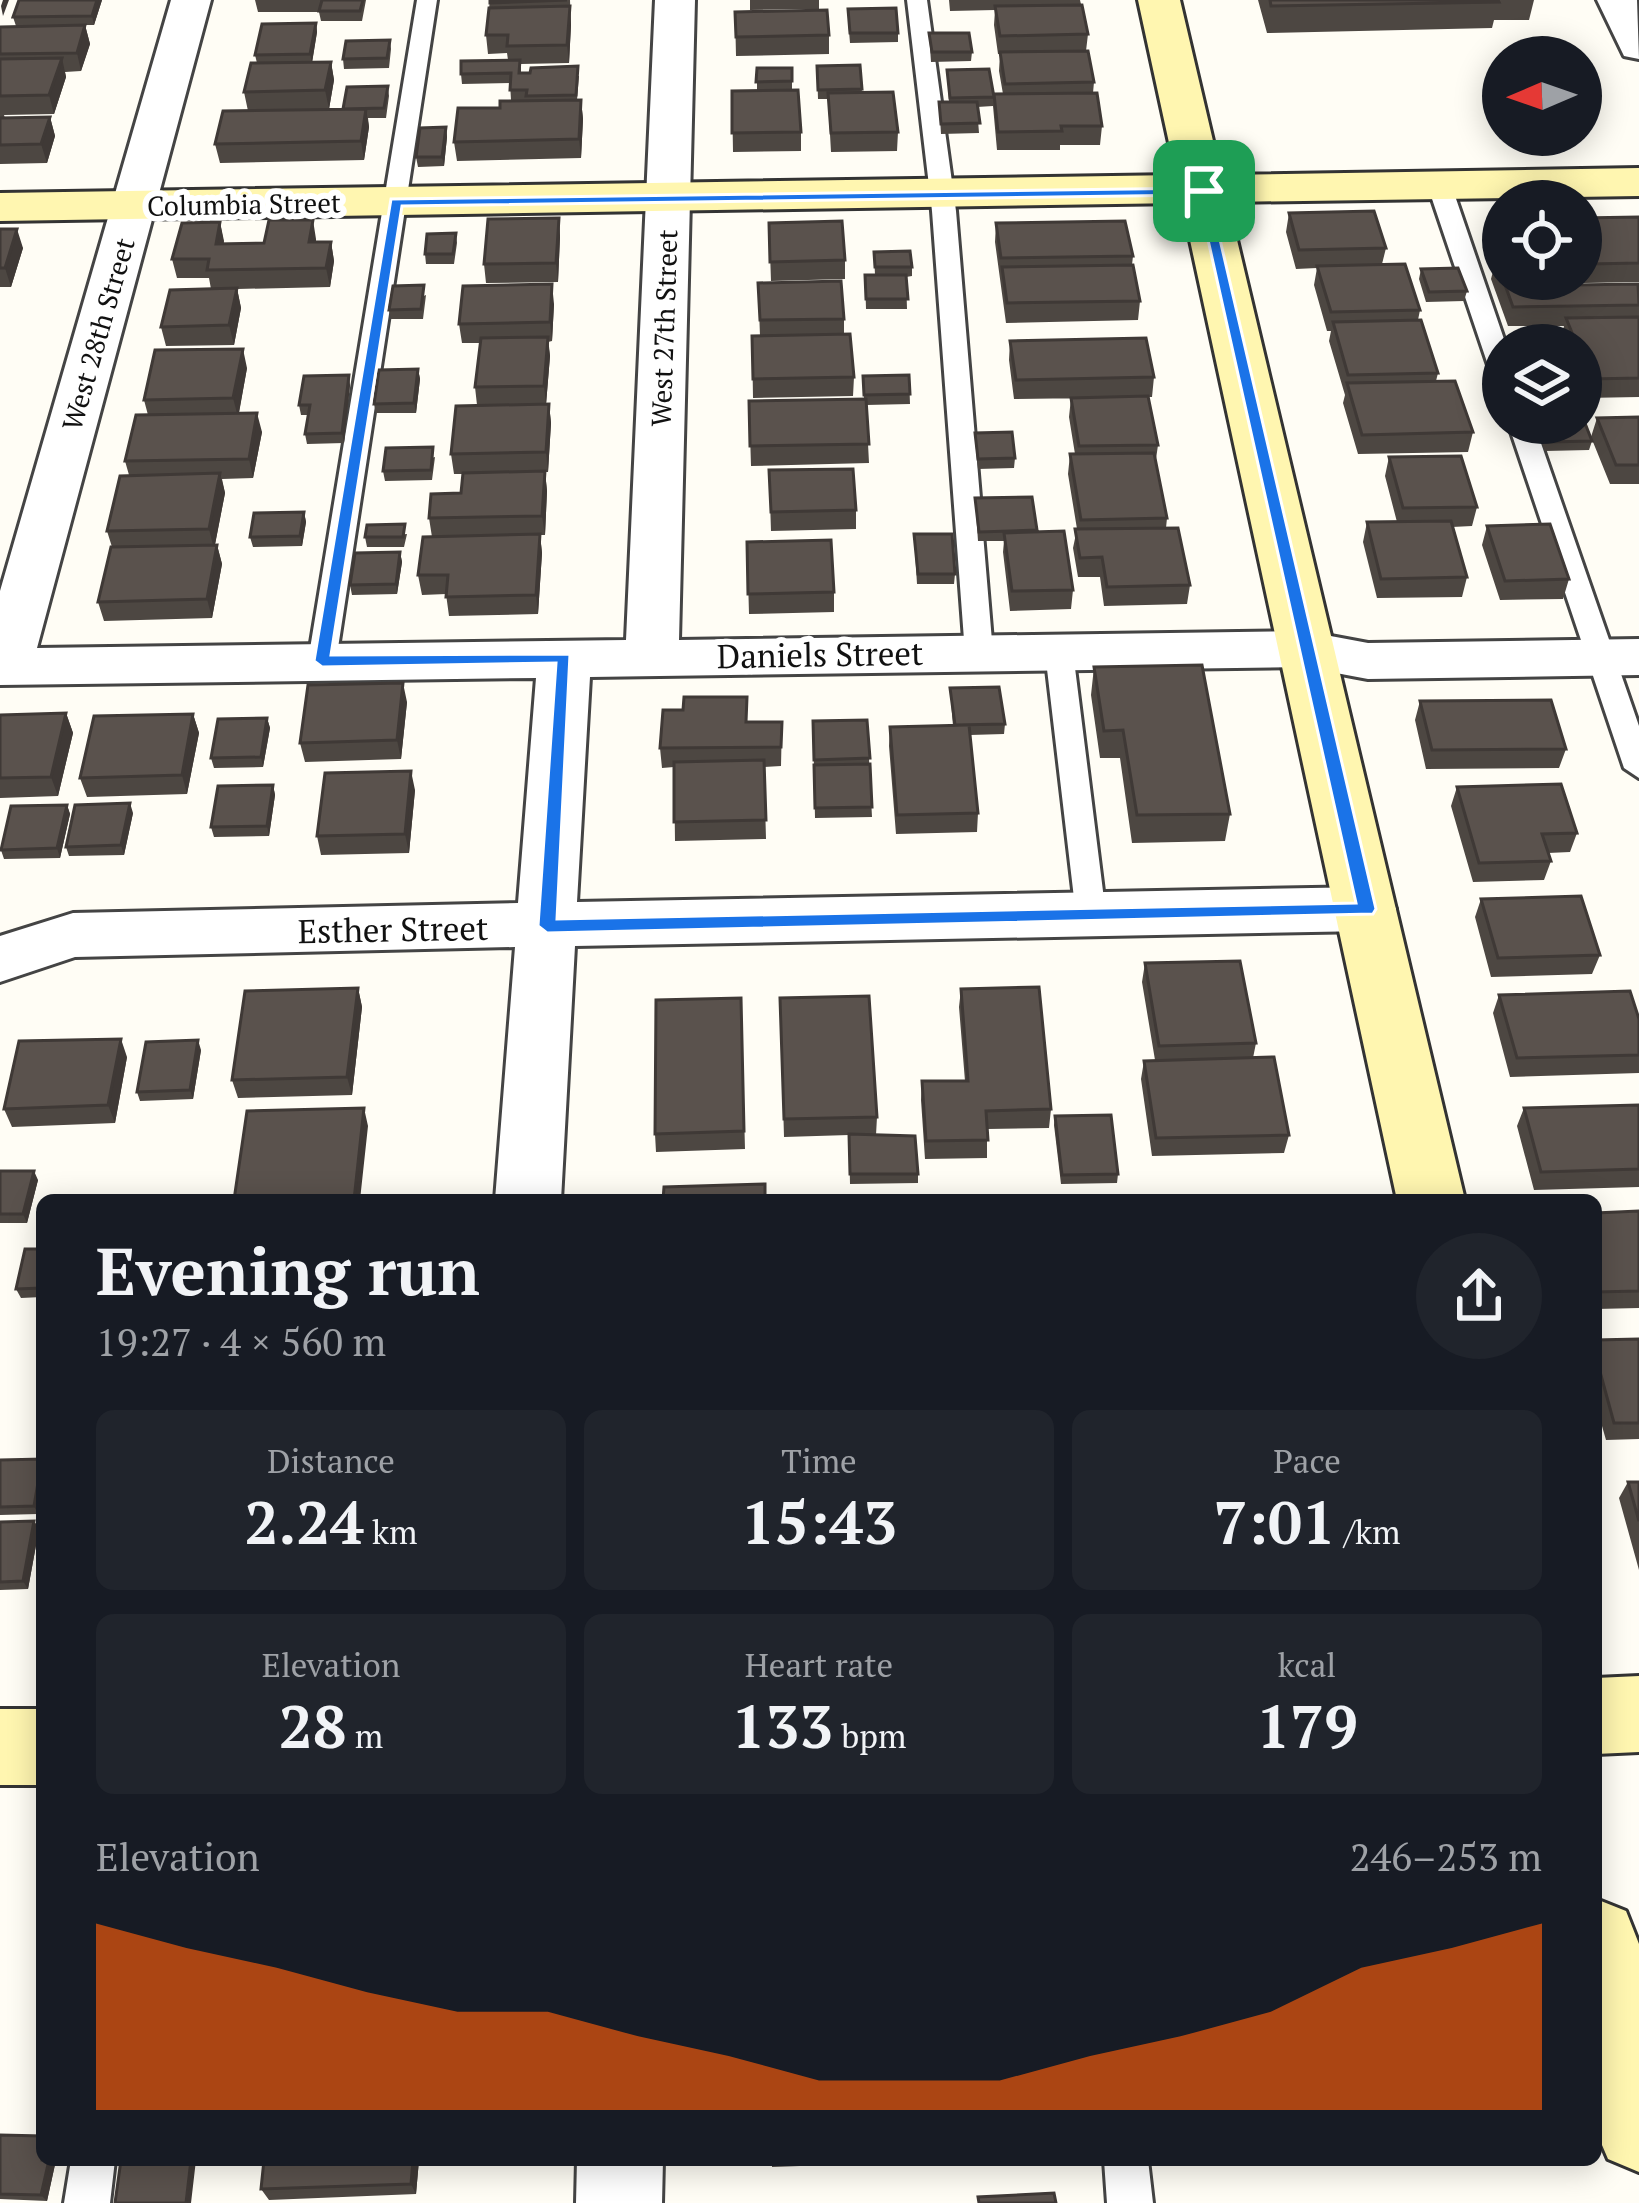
<!DOCTYPE html>
<meta charset="utf-8">
<style>
:root{--surface:#171b24;--page:#20242c;--text:#f1f3f6;--muted:#9ea1a6;--accent:#ea580c}
body{margin:0;font-family:"PT Serif",serif;background:var(--page);color:var(--text);height:100vh;display:flex;flex-direction:column;font-size:45px;white-space:nowrap}
*{box-sizing:border-box;margin:0}
p{font-size:39px;color:var(--muted)}
.icon{flex:none;width:66px;height:66px;fill:none;stroke:currentColor;stroke-width:2;stroke-linecap:round;stroke-linejoin:round}
.map{position:relative;flex:1;overflow:hidden}
.drawer{position:absolute;left:36px;top:1194px;width:1566px;height:972px;display:flex;flex-direction:column;background:var(--surface);border-radius:18px;box-shadow:0 6px 30px #0003}
.drawer>*{flex:none}
.needle{width:78px;rotate:268deg}
.fabs{position:absolute;left:1482px;top:36px;display:grid;gap:24px}
.fabs a{display:grid;place-items:center;width:120px;height:120px;border-radius:50%;background:var(--surface);box-shadow:0 6px 30px #0003;font-size:60px}
.pin{position:absolute;display:grid;place-items:center;width:102px;height:102px;color:#fff;margin:-51px;border-radius:24px;box-shadow:0 6px 18px #0006}
.round{display:grid;place-items:center;flex:none;width:126px;height:126px;border-radius:63px;background:var(--page)}
.headline{display:flex;align-items:center;justify-content:space-between;height:204px;padding:0 60px}
h1{font-size:66px;font-weight:600;line-height:90px}
.figures{display:grid;grid-template-columns:repeat(3,1fr);gap:18px;height:204px;padding:12px 60px}
.figures div{display:grid;align-content:center;border-radius:18px;background:var(--page);text-align:center}
.figures b{font-size:60px;font-weight:600}
.figures small{font-size:33px;font-weight:400}
.figures p{font-size:33px}
.chart{height:336px;padding:24px 60px}
.chart p{display:flex;justify-content:space-between}
.chart svg{width:100%;height:216px;margin-top:12px;fill:var(--accent);opacity:.7}
.map>svg:first-child{display:block}
.lines{fill:none;stroke-linecap:round;stroke-linejoin:round}
.lane-casing{stroke:#444;stroke-width:6}
.street-casing{stroke:#444;stroke-width:6}
.secondary-casing{stroke:#333;stroke-width:6}
.lane{fill:#fff;fill-rule:evenodd}
.street{fill:#fff;fill-rule:evenodd}
.secondary{fill:#fff6b0;fill-rule:evenodd}
.wall{fill:#4d4742}
.shaded-wall{fill:#3f3936}
.building{fill:#5a524d;stroke:#3f3936;stroke-width:3}
.route{fill:#1a73e8;stroke:#fff;stroke-width:3;fill-rule:evenodd}
.labels{text-anchor:middle;dominant-baseline:central;stroke-width:12;stroke-linejoin:round;paint-order:stroke}
.far-street-label{font-size:27px;fill:#111;stroke:#fff}
.street-label{font-size:33px;fill:#111;stroke:#fff}
</style>
<div class="map">
<svg width="1639" height="2203" viewBox="0 0 1639 2203">
<rect width="100%" height="100%" fill="#fffdf5"/>
<g class="lines">
<defs>
<path id="lane" d="M417,0H437L336,661L322,670L308,661Z
M907,0H927L956,211L993,653L979,662L965,653L932,211Z
M1440,180L1452,187L1506,345L1503,379L1490,371L1428,187Z
M1508,423H1534L1639,726V778L1624,768Z
M1059,643L1073,652L1106,915L1102,923H1080L1076,915L1045,652Z
M71,2160H115L110,2203H64Z
M1104,2160H1148L1153,2203H1107Z"/>
<path id="street" d="M171,0H211L37,648L626,640L655,0H695L679,640L1304,631L1368,643L1639,639V675L1368,679L1304,667L590,677L577,902L1367,887L1388,894L1396,909L1388,924L1367,931L575,946L561,1200H495L515,947L75,957L0,982V936L73,913L518,903L536,678L0,685V591Z
M1597,0H1637L1639,59L1624,56Z
M577,2160H663L662,2203H576Z"/>
<path id="secondary" d="M1138,0H1180L1221,175L1639,168V196L1228,202L1465,1200H1397L1182,203L0,221V193L1176,175Z
M1639,1676V1752L1596,1754V1678Z
M0,1709H42V1785H0Z
M1596,1899L1626,1911L1639,1944V2172L1608,2159L1596,2131Z"/>
</defs>
<use href="#lane" class="lane-casing"/>
<use href="#street" class="street-casing"/>
<use href="#secondary" class="secondary-casing"/>
<use href="#lane" class="lane"/>
<use href="#street" class="street"/>
<use href="#secondary" class="secondary"/>
</g>
<path class="wall" d="M102,0L94,25H85L90,44L81,71L65,72L66,77L54,114L4,115L5,118L50,117L55,136L47,163L0,164V26H16L13,17Z
M255,0H366L362,21H321L319,12H258Z
M490,0H570L571,25L569,63L521,64V73L579,76L577,100H581L583,119L581,158L457,161L454,142L500,108L526,101L511,100L510,83L462,84L461,74L508,60L507,53L488,54L486,35Z
M750,0H819V9L750,10Z
M949,0H1080L1088,34L1086,51L1094,82L1093,93L1102,126L1100,145H1060V150H997L993,106L977,107L979,133L941,134L939,102H949L947,70L994,97L1003,94L999,71L1000,54H998L994,25L995,10L950,11Z
M1258,0H1534L1529,20H1494L1492,28L1267,33Z
M735,12L829,35V54L736,56Z
M848,19L898,33V42L850,43Z
M316,23L317,32L312,62H331L334,80L329,109L248,111L244,92L257,63L255,55Z
M929,33L972,52L971,61L931,62Z
M390,40L391,49L389,68L344,69L343,59Z
M860,65L862,93L898,132L897,151L831,152L828,99H818L817,66Z
M757,68H792V90L801,132V151L733,152L732,91H757Z
M388,86L389,96L386,118H368L369,127L364,160L220,163L215,144L343,109Z
M446,127L447,137L444,166L418,167L416,157Z
M1289,213L1386,248L1382,264L1420,310L1418,320L1438,373L1436,381L1473,432L1468,452L1358,454L1343,403L1345,395L1329,341L1331,331H1327L1314,285L1317,268L1296,269L1286,232Z
M1639,217V282L1584,283L1581,276V218Z
M559,218L560,237L558,282L486,283L484,264Z
M220,222L224,244L264,243L316,239V242H331L334,261L330,287L237,289L241,308L234,345L166,346L161,327L211,289L209,278H177L172,259Z
M769,223L845,260V279L771,281Z
M996,223L1133,256L1132,265L1140,301L1138,320L1006,323L995,242Z
M0,229L23,248L11,287H0Z
M456,233L457,243L454,264H426L425,254Z
M874,252L912,267V276L906,277L907,309H866L865,275H875Z
M1496,260L1573,285L1639,286V397L1584,398L1581,390V345H1564L1561,338L1564,326H1508L1491,279Z
M1421,269L1467,291L1464,301L1426,302L1419,279Z
M758,283L844,319V334L854,377L853,396L753,398L752,336H760Z
M426,295L423,319H391L389,310Z
M554,304L552,341L548,342L550,356L546,404H549L551,423L548,472H545L547,491L545,535H540L542,553L538,614L449,616L446,594L422,595L418,575L432,537L429,518L461,493L463,474H454L451,454L477,405L475,387L480,343H462L459,324Z
M1010,341L1154,377L1152,397H1148L1158,445L1156,459L1167,518L1166,528L1190,585L1187,604L1104,606L1100,577H1078L1073,548L1077,529L1068,474L1070,454H1075L1069,417L1071,398H1090L1014,399L1009,360Z
M247,368L239,413L262,432L253,478L222,479L225,493L215,545H217L222,564L212,618L104,621L98,602L112,547L107,531L129,475L125,461L148,415L144,400Z
M418,369L420,379L416,413H376L374,404Z
M909,375L910,404L866,405L869,463L751,466L749,401L864,399L863,376Z
M350,385L344,443L307,444L305,434L308,415H301L299,405Z
M1639,417V484H1610L1591,437L1597,418Z
M1534,423H1581L1592,441L1589,450L1545,451Z
M975,433L1015,458L1014,468L978,469Z
M435,457L432,480L385,481L383,471Z
M1389,457L1477,507L1472,526L1452,527L1467,577L1462,597L1377,598L1363,542L1367,522H1397L1385,476Z
M769,470L856,510V529L771,531Z
M1032,497L1037,532L1073,590L1071,609L1010,611L1003,552L1004,541H978L975,498Z
M304,512L306,522L302,546L253,547L250,537Z
M1487,526L1569,579L1563,599L1500,600L1482,545Z
M407,534L404,547H367L365,537Z
M914,534L955,574L954,584H917Z
M747,542L834,592V612L749,614Z
M400,552L402,562L397,594L352,595L350,585Z
M1094,667L1230,814L1225,841L1132,843L1120,758H1100L1091,695Z
M950,688L1005,724L1004,734L970,735L978,813L977,832L896,834L889,746L890,727L953,726Z
M1420,701L1566,749L1559,768L1426,769L1415,720Z
M407,702L401,759L305,762L300,743Z
M683,710L747,722H782L781,766L764,767L766,839L675,841L674,767L662,768L660,748Z
M66,713L73,733L58,796L0,798V715Z
M193,714L199,733L187,794L87,797L80,778Z
M267,718L270,728L263,767L214,768L211,758Z
M867,720L872,817L815,818L813,721Z
M273,785L275,795L269,836L214,837L211,827Z
M1457,787L1577,833L1570,852L1548,853L1551,861L1544,880L1473,882L1451,806Z
M415,790L409,853L321,855L317,836Z
M67,805L70,814L60,858L4,859L1,850Z
M133,813L124,855L69,856L66,847Z
M1481,899L1600,955L1592,974L1491,977L1475,917Z
M1145,963L1256,1043L1253,1058L1289,1135L1284,1153L1152,1156L1141,1079L1144,1061L1155,1060L1142,982Z
M358,988L362,1007L352,1095L238,1098L232,1080Z
M961,989L1051,1109L1049,1128L987,1129V1158L925,1159L921,1100L922,1081H965L959,1007Z
M1499,995L1639,1019V1073L1510,1077L1493,1013Z
M741,998L745,1149L656,1152L655,1134Z
M780,998L877,1117L876,1135L918,1174V1183L850,1184L849,1135L784,1137Z
M201,1050L193,1099L140,1101L137,1092Z
M127,1057L115,1123L12,1127L4,1109Z
M1639,1105V1187L1534,1190L1517,1126L1524,1108Z
M1055,1116L1118,1174L1117,1183L1061,1184L1054,1125Z
M0,1171L38,1180L27,1223H0Z
M1639,1211V1308L1596,1309V1213Z
M42,1249V1297L21,1298L16,1289Z
M1639,1339V1439L1606,1440L1596,1405V1340Z
M42,1459L38,1514L0,1515V1460Z
M1628,1482H1639V1570L1619,1498Z
M34,1521L39,1529L28,1589L0,1590V1522Z
M0,2135L42,2160H56L47,2201L0,2199Z
M419,2160L416,2194L269,2200L261,2189Z
M772,2160H885L884,2163L772,2167Z"/>
<path class="shaded-wall" d="M3,0H9L3,16L1,6Z
M97,0H102L94,25L92,16Z
M570,6L571,25L569,63L567,45Z
M316,23L317,32L312,63L310,54Z
M85,25L90,44L81,71L77,53Z
M62,58L66,77L54,114L49,95Z
M331,62L334,80L329,109L325,90Z
M581,100L583,119L581,158L579,139Z
M366,109L369,127L364,160L361,141Z
M50,117L55,136L47,163L41,144Z
M446,127L447,137L444,166L442,157Z
M559,218L560,237L558,282L556,263Z
M313,220L316,239L312,261L309,242Z
M220,222L224,241L220,263L216,244Z
M17,229L23,248L11,287L5,268Z
M331,242L334,261L330,287L326,268Z
M552,284L554,304L552,341L550,322Z
M237,288L241,308L234,345L229,325Z
M548,337L550,356L546,405L544,386Z
M243,349L247,368L238,417L233,398Z
M418,369L420,379L416,413L414,403Z
M349,375L350,385L344,443L342,433Z
M549,404L551,423L548,472L546,452Z
M257,413L262,432L253,478L249,459Z
M545,471L547,491L545,535L542,516Z
M220,473L225,493L214,549L209,529Z
M304,512L306,522L302,546L300,536Z
M540,534L542,553L538,614L536,595Z
M217,545L222,564L212,618L207,599Z
M400,552L402,562L397,594L396,584Z
M403,683L407,702L401,759L397,740Z
M66,713L73,733L58,796L51,777Z
M193,714L199,733L187,794L182,775Z
M267,718L270,728L263,767L261,757Z
M411,771L415,790L409,853L405,834Z
M273,785L275,795L269,836L267,826Z
M130,803L133,813L124,855L121,845Z
M67,805L70,814L60,858L57,848Z
M358,988L362,1007L352,1095L347,1077Z
M121,1039L127,1057L115,1123L108,1105Z
M198,1040L201,1050L193,1099L190,1090Z
M364,1108L368,1126L360,1200H354Z
M34,1171L38,1180L27,1223L23,1214Z
M42,1462V1493L38,1514L34,1506Z
M34,1521L39,1529L28,1589L23,1581Z
M49,2160H56L47,2201L41,2195Z
M191,2160H196L191,2203H186Z
M413,2160H419L416,2194L411,2184Z"/>
<path class="building" d="M19,0H97L92,16L13,17Z
M322,0H363L360,11H319Z
M490,0H567L490,3Z
M1270,0H1498L1499,2L1271,6Z
M1082,5L1088,34L1000,36L995,6Z
M570,6L567,45L507,46L508,35H486L489,8Z
M896,8L898,33H850L848,9Z
M827,10L829,35L736,37L735,12Z
M316,23L310,54L255,55L262,24Z
M85,25L77,53L0,54V27Z
M929,33H969L972,52H932Z
M390,40L387,58L343,59L346,41Z
M1088,51L1094,82L1005,84L1000,52Z
M62,58L49,95L0,96V59Z
M520,60L519,73H530L531,68L578,66L576,95L526,96L527,90H510L511,73L461,74V61Z
M331,62L325,90L244,92L251,63Z
M860,65L862,89L818,90L817,66Z
M757,68H792V81L756,82Z
M989,69L994,97L950,98L947,70Z
M388,86L384,108L343,109L347,87Z
M798,90L801,132L732,133V91Z
M893,92L898,132L831,133L828,93Z
M1097,93L1102,126H1061L1062,131L998,132L994,94Z
M581,100L579,139L454,142L458,108H500V101Z
M939,102H977L980,123L941,124Z
M366,109L361,141L215,144L223,111Z
M50,117L41,144L0,145V118Z
M446,127L442,157H416L420,128Z
M1374,211L1386,248L1299,250L1289,213Z
M1639,217V263L1589,264L1581,244V218Z
M559,218L556,263L484,264L488,219Z
M269,220H313L309,242H331L326,268L207,270L209,259H172L182,223L220,222L216,244L264,243Z
M842,221L845,260L770,262L769,223Z
M1125,221L1133,256L1001,258L996,223Z
M0,229H17L5,268H0Z
M456,233L453,254H425L427,234Z
M910,251L912,267H875L874,252Z
M1496,260H1503V279H1571L1573,285L1638,284L1639,305L1513,307Z
M1405,264L1420,310L1331,312L1317,266Z
M1133,265L1140,301L1007,303L1002,267Z
M1458,268L1467,291L1429,292L1421,269Z
M865,275H906L908,299H866Z
M841,281L844,319L760,320L758,283Z
M552,284L550,322L459,324L463,286Z
M424,285L421,309L389,310L393,286Z
M237,288L229,325L161,327L170,290Z
M1639,317V378L1590,379L1581,356V345H1577L1566,318Z
M1421,320L1438,373L1348,375L1333,322Z
M850,334L854,377L753,379L752,336Z
M548,337L544,386L475,387L481,338Z
M1146,338L1154,377L1016,380L1010,341Z
M243,349L233,398L144,400L155,350Z
M418,369L414,403L374,404L379,370Z
M349,375L342,433L305,434L310,405H299L304,376Z
M909,375L910,394L864,395L863,376Z
M1455,381L1473,432L1362,435L1347,383Z
M1148,396L1158,445L1079,446L1071,398Z
M866,399L869,444L750,446L749,401Z
M549,404L546,452L451,454L456,406Z
M257,413L249,459L125,461L136,415Z
M1581,413L1592,441L1547,442L1541,423H1581Z
M1639,417V465H1616L1597,418Z
M1012,432L1015,458L978,459L975,433Z
M433,447L431,470L383,471L386,448Z
M1154,453L1167,518L1081,520L1070,454Z
M1461,456L1477,507L1403,508L1389,457Z
M853,469L856,510L771,512L769,470Z
M545,471L542,516L429,518L431,494L461,493L463,473Z
M220,473L209,529L107,531L120,476Z
M1032,497L1037,530L979,532L975,498Z
M304,512L300,536L250,537L254,513Z
M1451,521L1467,577L1381,579L1367,522Z
M405,524L403,537H365L367,525Z
M1550,524L1569,579L1505,581L1487,526Z
M1178,528L1190,585L1107,587L1102,557L1080,558L1075,529Z
M1064,531L1073,590L1012,591L1004,533Z
M540,534L536,595L446,597L448,575H418L423,537Z
M914,534H952L955,574H918Z
M831,540L834,592L748,594L747,542Z
M217,545L207,599L98,602L111,547Z
M400,552L396,584L350,585L355,553Z
M1202,665L1230,814L1137,815L1123,730L1104,731L1094,667Z
M403,683L397,740L300,743L308,685Z
M999,687L1005,724L955,725L950,688Z
M684,697H747L746,722H782L781,747L660,748L663,710H683Z
M1551,700L1566,749L1432,750L1420,701Z
M66,713L51,777L0,778V715Z
M193,714L182,775L80,778L94,716Z
M267,718L261,757L211,758L218,719Z
M867,720L870,758L814,760L813,721Z
M969,725L978,813L897,815L890,727Z
M764,760L766,820L674,822V762Z
M870,764L872,807L815,808L814,765Z
M411,771L405,834L317,836L325,773Z
M1561,784L1577,833L1542,834L1551,861L1479,863L1457,787Z
M273,785L267,826L211,827L218,786Z
M130,803L121,845L66,847L75,805Z
M67,805L57,848L1,850L11,806Z
M1581,896L1600,955L1498,958L1481,899Z
M1240,961L1256,1043L1159,1046L1145,963Z
M1039,987L1051,1109L986,1111L988,1140L926,1141L922,1081H968L961,989Z
M358,988L347,1077L232,1080L245,991Z
M1630,991L1639,1019V1055L1517,1058L1499,995Z
M869,996L877,1117L784,1119L780,998Z
M741,998L744,1131L655,1134L656,1000Z
M121,1039L108,1105L4,1109L19,1041Z
M198,1040L190,1090L137,1092L146,1042Z
M1274,1057L1289,1135L1156,1138L1144,1061Z
M1639,1105V1169L1541,1172L1524,1108Z
M364,1108L354,1200H234L247,1111Z
M1111,1115L1118,1174L1062,1175L1055,1116Z
M849,1134L915,1136L918,1174H850Z
M0,1171H34L23,1214H0Z
M765,1184V1200H663L664,1187Z
M1639,1211V1291L1596,1292V1213Z
M25,1249H42V1288L16,1289Z
M1639,1339V1423H1614L1596,1357V1340Z
M42,1459L34,1506L0,1507V1460Z
M1628,1482H1639V1521Z
M34,1521L23,1581L0,1582V1522Z
M0,2135L42,2136V2160H49L41,2195L0,2194Z
M121,2160H191L186,2203H115Z
M264,2160H413L411,2184L261,2189Z
M1054,2193L1056,2203H979L978,2197Z"/>
<path class="route" d="M1208,188L1376,909L1373,914L547,933L538,926L556,663L322,667L314,661L391,199ZM1198,195L1356,903L557,919L570,654L331,655L402,206Z"/>
<g class="labels">
<g class="far-street-label">
<text transform="translate(244 204) rotate(-1)">Columbia Street</text>
<text transform="translate(664 328) rotate(-88)">West 27th Street</text>
<text transform="translate(98 334) rotate(-74)">West 28th Street</text>
</g>
<g class="street-label">
<text transform="translate(820 654) rotate(-1)">Daniels Street</text>
<text transform="translate(393 929) rotate(-1)">Esther Street</text>
</g>
</g>
</svg>
<div class="fabs">
<a><svg class="needle" viewBox="-14 -14 28 28"><path d="M0-13l5 13h-10z" fill="#e53935"/><path d="M0 13l5-13h-10z" fill="#9ea1a6"/></svg></a>
<a><svg class="icon" aria-label="locate" viewBox="0 0 24 24"><circle cx="12" cy="12" r="6"/><path d="M12 2v4M12 18v4M2 12h4M18 12h4"/></svg></a>
<a><svg class="icon" aria-label="layers" viewBox="0 0 24 24"><path d="M12 4l9 5-9 5-9-5zM3 14l9 5 9-5"/></svg></a>
</div>
<div class="pin" style="left:1204px;top:191px;background:#1e9e55"><svg class="icon" aria-label="arrive" viewBox="0 0 24 24"><path d="M6 21V4h12l-3 4 3 4H6"/></svg></div>
<section class="drawer">
<div class="headline"><div><h1>Evening run</h1><p>19:27 · 4 × 560 m</p></div><a class="round"><svg class="icon" aria-label="share" viewBox="0 0 24 24"><path d="M12 15V3M7 8l5-5 5 5M5 13v7h14v-7"/></svg></a></div>
<div class="figures">
<div><p>Distance</p><b>2.24<small> km</small></b></div>
<div><p>Time</p><b>15:43</b></div>
<div><p>Pace</p><b>7:01<small> /km</small></b></div>
</div>
<div class="figures">
<div><p>Elevation</p><b>28<small> m</small></b></div>
<div><p>Heart rate</p><b>133<small> bpm</small></b></div>
<div><p>kcal</p><b>179</b></div>
</div>
<div class="chart"><p><span>Elevation</span>246–253 m</p>
<svg viewBox="0 0 160 44" preserveAspectRatio="none"><path d="M0 44V6L10 11L20 15L30 20L40 24L50 24L60 29L70 33L80 38L90 38L100 38L110 33L120 29L130 24L140 15L150 11L160 6V44z"/></svg>
</div>
</section>
</div>
